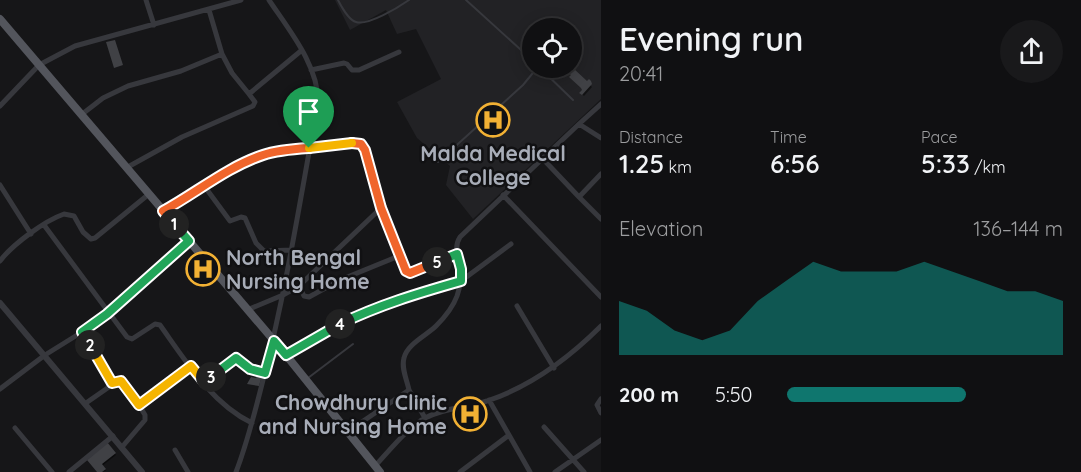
<!DOCTYPE html>
<meta charset="utf-8">
<style>
:root{--surface:#101012;--page:#19191b;--text:#f1f3f6;--muted:#9c9d9f;--line:#303032;--accent:#0f766e}
body{margin:0;font-family:Quicksand,sans-serif;background:var(--page);color:var(--text);height:100vh;display:flex;flex-direction:column;font-size:22px;white-space:nowrap}
*{box-sizing:border-box;margin:0}
p{font-size:20px;color:var(--muted)}
.icon{flex:none;width:33px;height:33px;fill:none;stroke:currentColor;stroke-width:2;stroke-linecap:round;stroke-linejoin:round}
.map{position:relative;flex:1;overflow:hidden}
.panel{display:flex;flex-direction:column;background:var(--surface);width:480px}
.panel>*{flex:none}
.tools{position:absolute;left:522px;top:18px;display:grid;gap:12px}
.tools a{display:grid;place-items:center;width:60px;height:60px;border-radius:50%;background:var(--surface);box-shadow:0 3px 15px #0003,0 0 0 2px var(--line);font-size:30px}
.pin{position:absolute;display:grid;place-items:center;width:51px;height:51px;color:#fff;margin:-62px -26px;border-radius:50% 50% 50% 0;rotate:-45deg;box-shadow:0 0 6px #0007}
.pin .icon{rotate:45deg}
.km{position:absolute;width:30px;height:30px;margin:-15px;border-radius:50%;background:#222;color:#fff;font-size:16px;line-height:30px;text-align:center}
.round{display:grid;place-items:center;flex:none;width:63px;height:63px;border-radius:32px;background:var(--page)}
.headline{display:flex;align-items:center;justify-content:space-between;height:102px;padding:0 18px}
h1{font-size:33px;font-weight:600;line-height:45px}
.figures{display:grid;grid-template-columns:repeat(3,1fr);gap:9px;height:102px;padding:6px 18px}
.figures div{display:grid;align-content:center}
.figures b{font-size:26px;font-weight:600}
.figures small{font-size:16px;font-weight:400}
.figures p{font-size:16px}
.chart{height:168px;padding:12px 18px}
.chart p{display:flex;justify-content:space-between}
.chart svg{width:100%;height:108px;margin-top:6px;fill:var(--accent);opacity:.7}
ul{padding:0 18px;list-style:none;font-size:20px}
li{display:grid;grid-template-columns:96px 72px 1fr;align-items:center;height:45px}
li i{height:15px;border-radius:8px;background:var(--accent)}
main{display:flex;flex:1;min-height:0}
.map>svg:first-child{display:block}
.built{fill:#222225;fill-rule:evenodd}
.shadow{fill:#0007}
.building{fill:#404145}
.lines{fill:none;stroke-linecap:round;stroke-linejoin:round}
.service{stroke:#37383d;stroke-width:2}
.minor{stroke:#37383d;stroke-width:5}
.tertiary{stroke:#37383d;stroke-width:6}
.primary{stroke:#53555c;stroke-width:8}
.split-1-casing{stroke:#fff;stroke-width:12}
.split-2-casing{stroke:#fff;stroke-width:12}
.split-3-casing{stroke:#fff;stroke-width:12}
.split-4-casing{stroke:#fff;stroke-width:12}
.split-5-casing{stroke:#fff;stroke-width:12}
.split-6-casing{stroke:#fff;stroke-width:12}
.split-7-casing{stroke:#fff;stroke-width:12}
.split-1{stroke:#f0652b;stroke-width:8}
.split-2{stroke:#22a559;stroke-width:8}
.split-3{stroke:#f5b400;stroke-width:8}
.split-4{stroke:#22a559;stroke-width:8}
.split-5{stroke:#22a559;stroke-width:8}
.split-6{stroke:#f0652b;stroke-width:8}
.split-7{stroke:#f5b400;stroke-width:8}
.labels{text-anchor:middle;dominant-baseline:central;stroke-width:5;stroke-linejoin:round;paint-order:stroke}
.poi-label{font-size:21px;font-weight:bold;fill:#a8adb8;stroke:#111113}
</style>
<main>
<div class="map">
<svg width="601" height="472" viewBox="0 0 601 472">
<rect width="100%" height="100%" fill="#161618"/>
<path class="built" d="M335,0H601V99L473,219L446,185L450,166L417,138L397,102L441,79L416,29L397,34L386,10L350,30ZM532,28H572V68H532Z"/>
<path class="shadow" d="M590,85L592,87L584,96L581,93Z
M202,264L210,273L200,281L192,271Z
M107,444L116,455L102,466L106,471L99,472Z"/>
<path class="building" d="M115,40L123,65L114,68L106,42Z
M573,68L587,81L589,79L591,81L592,84L582,95L579,93L582,90L581,88L569,77L571,75L568,73Z
M202,262L209,271L197,280L190,271Z
M257,375L262,376L259,386L247,384L251,377L256,378Z
M471,407L475,417L469,419L465,410Z
M107,442L116,453L102,464L106,469L102,472H97L87,460Z"/>
<g class="lines">
<path class="service" d="M338,0C341,6 349,20 356,22C368,26 399,7 409,0
M466,0L532,60
M540,68L573,100
M438,162L523,85L537,68
M308,378L353,344"/>
<path class="minor" d="M146,0L154,25
M209,10L222,54L232,73L249,94L302,50
M311,70L344,63L347,64L352,70H359L399,52
M601,104L579,124L601,138
M0,106L39,65L75,46L241,0
M81,115L103,98L128,86L181,71L222,54
M543,159L579,197
M126,168L182,137L253,106L255,102L249,94
M601,174L579,197L601,219
M0,185L31,234
M503,195L601,297
M163,211L205,187
M44,225L127,337L132,339L155,324L160,325C185,360 212,404 252,423
M292,250L264,251L256,243L245,218L241,217L230,221L205,187C256,149 297,148 358,142L365,150L381,208L406,271L408,273L414,272L457,254
M0,261C12,245 44,221 64,214L74,216L83,232L91,239L95,238L149,194
M299,286L304,296L309,297L340,280L399,256
M517,306L554,368
M247,310L283,295L299,286L381,208
M82,332L112,383
M286,355L365,312L400,299L461,281L511,244
M205,383L236,358L250,369L265,373
M0,389L45,355L82,332L107,314L189,241
M409,390L425,418
M601,399L597,405L601,413
M489,400L509,435
M86,403L119,380L139,405
M544,427L584,472
M15,428L52,472
M347,432L409,390C407,380 401,368 404,358C407,344 427,335 436,326C445,317 453,307 457,296C460,287 462,277 461,268C459,257 453,248 460,237L579,124
M122,447L145,420V415L139,405L191,366
M175,450L188,472
M375,466C390,450 406,429 425,418C444,408 467,407 487,401C532,386 568,359 601,326
M69,472L113,436
M236,472C248,441 256,408 264,376C287,286 301,194 318,103C319,66 289,30 269,0
M460,472L509,435L530,472
M555,472L601,440"/>
<path class="tertiary" d="M0,303L142,472"/>
<path class="primary" d="M0,19L282,350L380,472"/>
</g>
<g class="lines">
<defs>
<path id="split-1" d="M174,224L163,211C196,193 227,167 263,155C278,150 294,149 309,148"/>
<path id="split-2" d="M90,345L82,332L107,314L189,241L174,224"/>
<path id="split-3" d="M90,345L112,383L121,381L139,405L191,366L205,383L211,377"/>
<path id="split-4" d="M211,377L236,358L250,369L265,373L274,341L286,355L340,324"/>
<path id="split-5" d="M340,324C379,305 419,293 461,281V269L457,254L437,262"/>
<path id="split-6" d="M352,143L361,144L365,150L381,208L406,271L410,273L437,262"/>
<path id="split-7" d="M309,148L352,143"/>
</defs>
<use href="#split-1" class="split-1-casing"/>
<use href="#split-2" class="split-2-casing"/>
<use href="#split-3" class="split-3-casing"/>
<use href="#split-4" class="split-4-casing"/>
<use href="#split-5" class="split-5-casing"/>
<use href="#split-6" class="split-6-casing"/>
<use href="#split-7" class="split-7-casing"/>
<use href="#split-1" class="split-1"/>
<use href="#split-2" class="split-2"/>
<use href="#split-3" class="split-3"/>
<use href="#split-4" class="split-4"/>
<use href="#split-5" class="split-5"/>
<use href="#split-6" class="split-6"/>
<use href="#split-7" class="split-7"/>
</g>
<defs>
<symbol id="hospital-ring" viewBox="-11 -11 22 22"><circle r="9.5" fill="#111113" stroke="#f2b134" stroke-width="1.5"/><path d="M-5-5h3v3.5h4V-5h3V5h-3V1.5h-4V5h-3Z" fill="#f2b134"/></symbol>
</defs>
<g fill-rule="evenodd">
<use href="#hospital-ring" x="474" y="101" width="38" height="38"/>
<use href="#hospital-ring" x="184" y="250" width="38" height="38"/>
<use href="#hospital-ring" x="451" y="395" width="38" height="38"/>
</g>
<g class="labels">
<g class="poi-label">
<text x="493" y="153">Malda Medical<tspan x="493" dy="24">College</tspan></text>
<text x="226" y="257" text-anchor="start">North Bengal<tspan x="226" dy="24">Nursing Home</tspan></text>
<text x="447" y="402" text-anchor="end">Chowdhury Clinic<tspan x="447" dy="24">and Nursing Home</tspan></text>
</g>
</g>
</svg>
<div class="tools">
<a><svg class="icon" aria-label="locate" viewBox="0 0 24 24"><circle cx="12" cy="12" r="6"/><path d="M12 2v4M12 18v4M2 12h4M18 12h4"/></svg></a>
</div>
<div class="pin" style="left:309px;top:148px;background:#1e9e55"><svg class="icon" aria-label="arrive" viewBox="0 0 24 24"><path d="M6 21V4h12l-3 4 3 4H6"/></svg></div>
<b class="km" style="left:174px;top:224px">1</b>
<b class="km" style="left:90px;top:345px">2</b>
<b class="km" style="left:211px;top:377px">3</b>
<b class="km" style="left:340px;top:324px">4</b>
<b class="km" style="left:437px;top:262px">5</b>
</div>
<section class="panel">
<div class="headline"><div><h1>Evening run</h1><p>20:41</p></div><a class="round"><svg class="icon" aria-label="share" viewBox="0 0 24 24"><path d="M12 15V3M7 8l5-5 5 5M5 13v7h14v-7"/></svg></a></div>
<div class="figures">
<div><p>Distance</p><b>1.25<small> km</small></b></div>
<div><p>Time</p><b>6:56</b></div>
<div><p>Pace</p><b>5:33<small> /km</small></b></div>
</div>
<div class="chart"><p><span>Elevation</span>136–144 m</p>
<svg viewBox="0 0 160 44" preserveAspectRatio="none"><path d="M0 44V22L10 26L20 34L30 38L40 34L50 22L60 14L70 6L80 10L90 10L100 10L110 6L120 10L130 14L140 18L150 18L160 22V44z"/></svg>
</div>
<ul>
<li><b>200 m</b>5:50<i style="width:65%"></i></li>
</ul>
</section>
</main>
